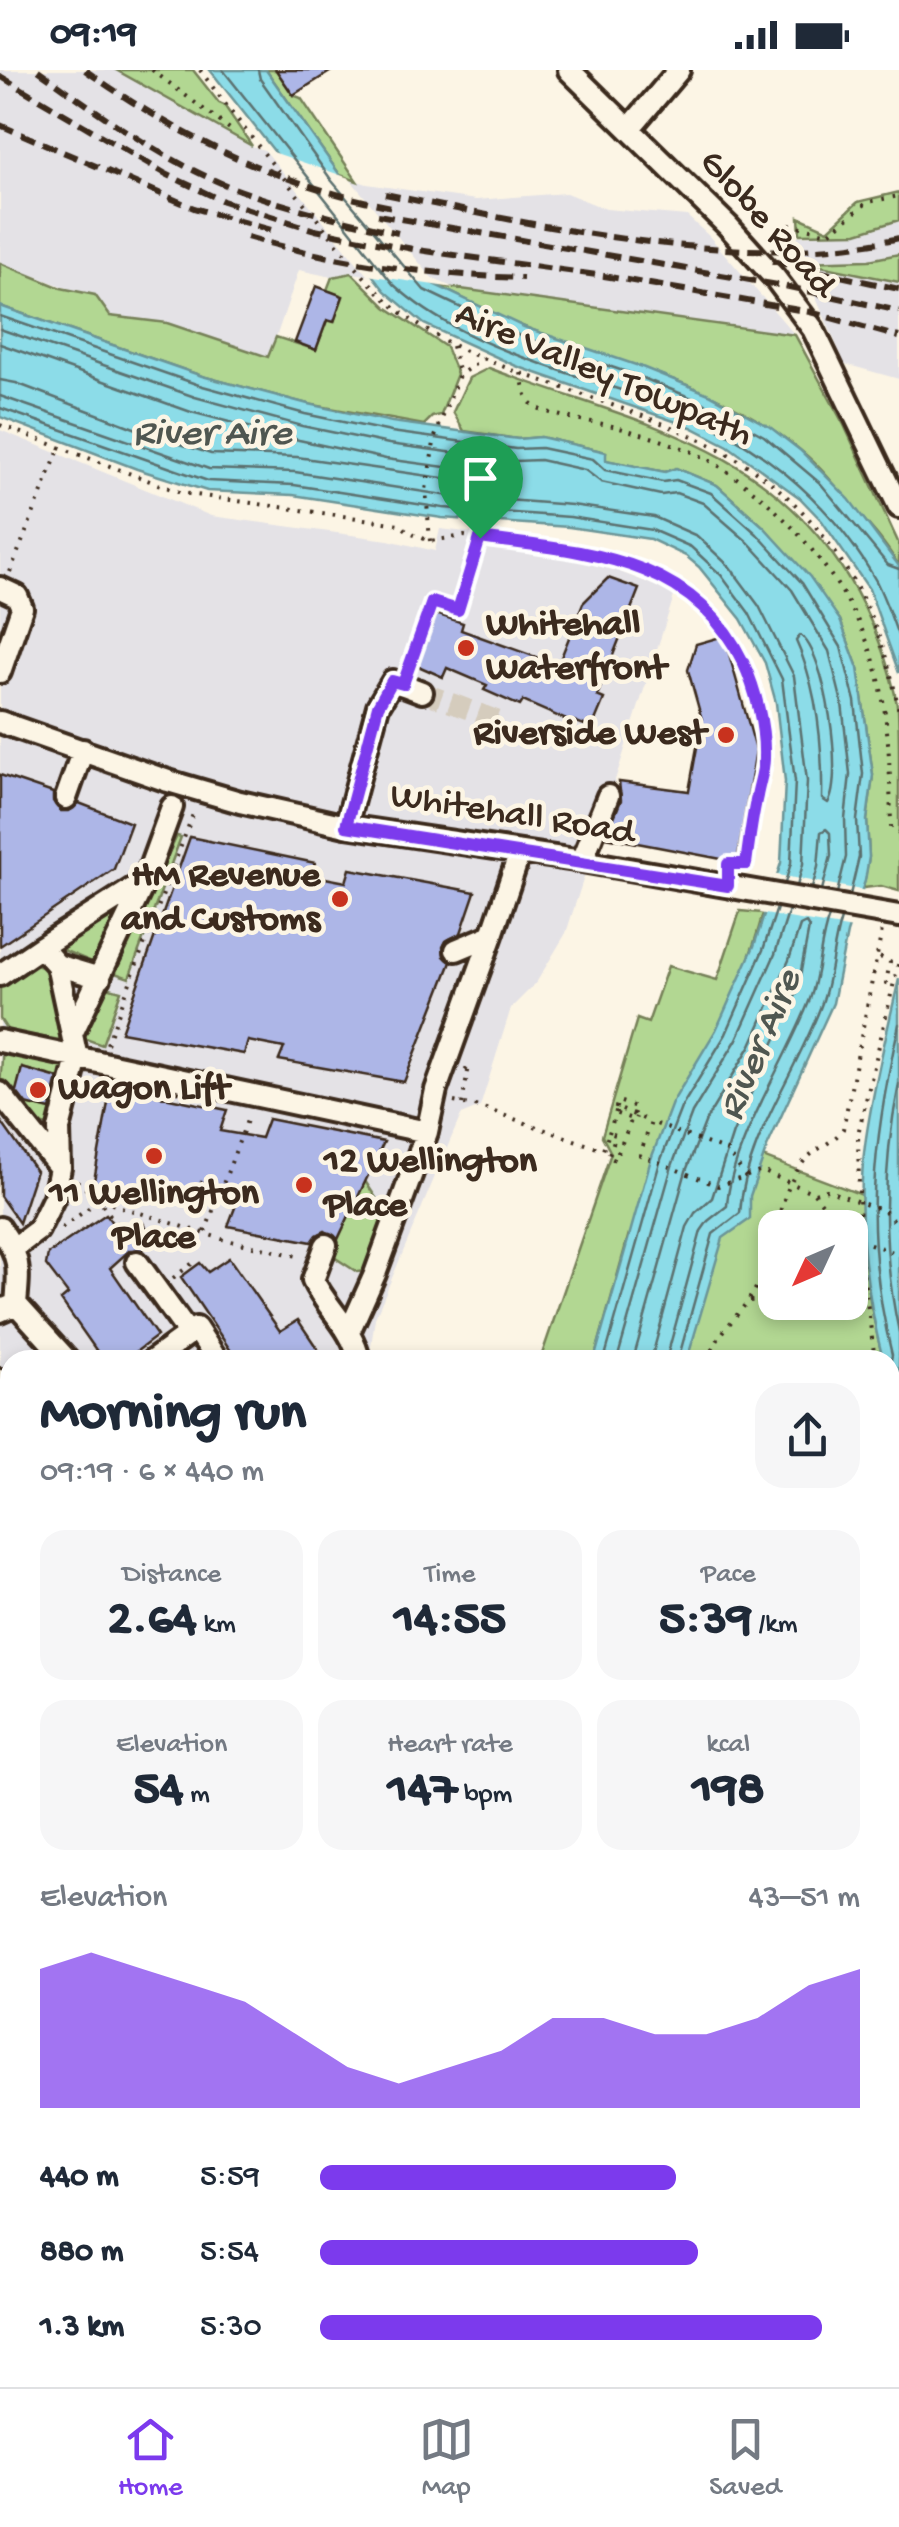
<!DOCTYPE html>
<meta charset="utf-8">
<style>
:root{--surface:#fff;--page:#f6f6f7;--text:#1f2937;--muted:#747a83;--line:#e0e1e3;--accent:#7c3aed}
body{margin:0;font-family:"Gochi Hand",sans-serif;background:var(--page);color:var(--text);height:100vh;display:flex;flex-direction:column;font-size:38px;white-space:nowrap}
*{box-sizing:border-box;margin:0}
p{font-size:32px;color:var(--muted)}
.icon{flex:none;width:55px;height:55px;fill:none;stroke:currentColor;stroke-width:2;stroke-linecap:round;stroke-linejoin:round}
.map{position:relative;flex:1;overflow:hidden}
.drawer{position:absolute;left:0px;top:1280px;width:900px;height:1038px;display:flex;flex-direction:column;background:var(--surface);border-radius:30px 30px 0 0;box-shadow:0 5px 15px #0003}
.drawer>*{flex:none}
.needle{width:65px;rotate:226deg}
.controls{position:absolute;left:758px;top:1140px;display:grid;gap:20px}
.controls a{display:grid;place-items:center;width:110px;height:110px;border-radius:20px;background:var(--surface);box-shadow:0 5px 15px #0003;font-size:50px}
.pin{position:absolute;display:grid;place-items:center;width:85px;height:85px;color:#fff;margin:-102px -42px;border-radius:50% 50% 50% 0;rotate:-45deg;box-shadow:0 0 10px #0007}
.pin .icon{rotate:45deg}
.round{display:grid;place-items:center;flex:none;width:105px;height:105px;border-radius:30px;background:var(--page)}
.summary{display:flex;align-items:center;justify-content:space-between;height:170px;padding:0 40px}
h1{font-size:55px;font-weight:700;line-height:75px}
.metrics{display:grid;grid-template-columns:repeat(3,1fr);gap:15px;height:170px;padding:10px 40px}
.metrics div{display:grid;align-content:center;border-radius:25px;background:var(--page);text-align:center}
.metrics b{font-size:50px;font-weight:700}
.metrics small{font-size:28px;font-weight:400}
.metrics p{font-size:28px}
.chart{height:280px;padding:20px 40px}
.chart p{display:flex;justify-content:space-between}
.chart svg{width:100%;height:180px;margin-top:10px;fill:var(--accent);opacity:.7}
ul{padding:0 40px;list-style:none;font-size:32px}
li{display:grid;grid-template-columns:160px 120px 1fr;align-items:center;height:75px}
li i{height:25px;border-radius:12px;background:var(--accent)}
.status{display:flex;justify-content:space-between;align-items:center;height:70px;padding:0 50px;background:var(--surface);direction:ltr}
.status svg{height:28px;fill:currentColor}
.tab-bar{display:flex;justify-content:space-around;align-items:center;height:140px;border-top:2px solid var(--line);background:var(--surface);font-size:28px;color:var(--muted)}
.tab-bar a{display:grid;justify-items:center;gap:5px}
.tab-bar .active{color:var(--accent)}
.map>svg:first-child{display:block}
.built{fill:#e4e2e6}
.green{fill:#b2d792;stroke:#768058;stroke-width:2.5;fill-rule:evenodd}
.water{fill:#8cdce8;stroke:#6c9597;stroke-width:2.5}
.pier{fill:#fcf5e5}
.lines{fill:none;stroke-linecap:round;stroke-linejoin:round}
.shore{stroke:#5b716f;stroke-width:2.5}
.building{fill:#adb6e7;stroke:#3b2a1e;stroke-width:2.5}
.minor-tunnel{stroke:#d5ccbd;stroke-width:20;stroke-dasharray:20 10;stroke-linecap:butt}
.minor-casing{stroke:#3b2a1e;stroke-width:28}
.major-casing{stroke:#3b2a1e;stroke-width:32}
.highway-casing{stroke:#3b2a1e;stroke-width:38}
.path{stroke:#3b2a1e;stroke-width:4;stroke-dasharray:2.5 8;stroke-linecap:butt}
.minor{stroke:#fcf5e5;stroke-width:20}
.major{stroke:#fcdcac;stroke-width:25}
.highway{stroke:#fcdcac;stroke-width:30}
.rail{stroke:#3b2a1e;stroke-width:6;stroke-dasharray:15 8;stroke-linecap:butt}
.route-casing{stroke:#fff;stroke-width:20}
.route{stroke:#7c3aed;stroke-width:12}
.poi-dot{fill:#c8321e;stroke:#fcf5e5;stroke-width:4}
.labels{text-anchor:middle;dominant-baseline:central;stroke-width:9;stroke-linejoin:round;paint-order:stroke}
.street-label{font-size:38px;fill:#3b2a1e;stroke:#fcf5e5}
.poi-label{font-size:38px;font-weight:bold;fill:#3b2a1e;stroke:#fcf5e5;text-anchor:start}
.water-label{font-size:40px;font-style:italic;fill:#4f5650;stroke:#fcf5e5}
</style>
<div class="status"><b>09:19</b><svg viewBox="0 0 49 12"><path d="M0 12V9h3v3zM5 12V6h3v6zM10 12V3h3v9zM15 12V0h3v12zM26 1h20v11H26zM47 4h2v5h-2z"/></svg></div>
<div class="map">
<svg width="899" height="2317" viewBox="0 0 899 2317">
<rect width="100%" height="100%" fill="#fcf5e5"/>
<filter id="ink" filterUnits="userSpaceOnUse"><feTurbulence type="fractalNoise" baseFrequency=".01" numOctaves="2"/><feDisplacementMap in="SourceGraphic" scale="20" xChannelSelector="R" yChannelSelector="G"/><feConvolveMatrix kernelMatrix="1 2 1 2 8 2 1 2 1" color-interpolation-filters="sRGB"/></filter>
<g filter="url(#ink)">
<path class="built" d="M0,0H193L219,33L224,35L252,76L367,114L476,130L566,123L606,139L687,146L709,166L795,265L352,203L332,207L299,200L269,288L167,253L110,246L83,224L0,193Z
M899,150V309L845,294L816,228L775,167L857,163Z
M0,360L211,446L388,470L435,481L440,459L598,477L595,492L675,523L566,863L536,913L511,938L480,1037L461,1045L375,1248L369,1290H10V1563L0,1549Z
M890,1758H899V1972L890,1971Z
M890,2040L899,2041V2317H788L787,2308H890Z
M229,2308H652L654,2317H227Z"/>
<path class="green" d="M116,0H193L219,33L224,35L252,76Z
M266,0H276L293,25L301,28L357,111L340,105Z
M899,122V150L857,163L800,164L799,147L828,160L858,132Z
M899,184V212L801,192L869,190Z
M0,193L61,218L95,225L110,246L167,253L268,287L276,267L316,280L327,250L334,251L343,227L327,220L332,207L352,203L386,237L446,277L457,304L441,345L432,347L424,355L308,334L202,306L0,236Z
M439,216L795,265L844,355L899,474V496C886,474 869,455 852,436C836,416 820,396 800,380C720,313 616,293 522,256C493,245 467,230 439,216Z
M489,298C629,352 761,368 847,506C871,546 890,593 898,640C899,659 899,680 899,700C899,741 899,781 899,821L881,816L863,818L869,787L867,750L873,705L858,598L840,550L764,457L717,415L676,398L665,402L605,390L606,382L541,367L518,369L464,361L453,342L469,308Z
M177,766L181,767L129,908L112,902Z
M130,829L99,895L58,878Z
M740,841L763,843C752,884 736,924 716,961C700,991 678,1018 666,1050L899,1139L864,1184L871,1237L883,1290H675L628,1167L594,1290H540L611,1083L602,1066L637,949L648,953L668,896L717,910ZM775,1158H850V1232H775Z
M31,893L47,899L60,970L8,961L0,949V913Z
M103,916L121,921L102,975L83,968L84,955Z
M3,976L70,994L56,1050L48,1056L28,1052L0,1016ZM22,998L62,1009L54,1041L14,1031Z
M365,1111L389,1148L372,1200L357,1202L331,1185Z"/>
<path class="water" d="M210,0H266L340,105L429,212L524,257L642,297L709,324L770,357L801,381L849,429L899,496V603L869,519L822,451L800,428L728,376L691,357L516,296L424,254L385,221Z
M0,236L202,306L308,334L392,352L518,369L541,367L606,382V390L665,402L676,398L717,415L764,457L810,507L840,550L858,598L873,705L867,750L869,787L865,811L847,863L833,933L767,1077L750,1126V1149L723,1168L687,1290H594L651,1089L672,1033L716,960L754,876L781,793L785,711L776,633L765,593L741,549L699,497L686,486L650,469L569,457L442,448L293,425L207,421L137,399L0,347Z
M899,909V1353L890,1319V1290H883C865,1218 855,1141 866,1068C874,1014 887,961 899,909Z
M669,2308H773L774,2317H670Z"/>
<path class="pier" d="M264,79L349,108L432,208L454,218L367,205Z
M772,804L867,821L853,859L759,843Z"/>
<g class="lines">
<path class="shore" d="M223,0L393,214C436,254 492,277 547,296C585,310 625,320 663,334C753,367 829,428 876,511C885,529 892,549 899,568
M258,0L260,9L332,111L424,220L520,266L638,306L704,333L764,366L821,414L888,495L899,499
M0,246L199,315L305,344L391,362L516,379L541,378L593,389L605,400L663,412L676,410L711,423L757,464L802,513L841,577L855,631L863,704L857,750L859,787L850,825
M0,259L195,327L302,356L389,374L515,391L540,390L585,400L601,412L661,425L676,423L703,433L749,473L792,520L829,581L842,633L850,704L845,749L846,787L837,823
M0,274L191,342L299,370L386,389L504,405L508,411L504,415L484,414L297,387L211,384L150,364L16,313L0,310
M0,326L209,399L295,402L444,425L572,435L654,447L697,466L730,497L759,536L794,606L807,711L803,794L797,816
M0,338L208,411L294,415L443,438L570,447L652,460L691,477L721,505L749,543L782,609L795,711L791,793L785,813
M800,565C826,581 844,709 828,733L822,729C823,677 818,619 796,571Z
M812,818L818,797L821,762L826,759L830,763L831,786L822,820
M899,1014C882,1097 881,1179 899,1262
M604,1290L660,1092L681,1038L726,964L763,880L777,838
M617,1290L672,1096L692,1043L737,969L775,884L789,840
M633,1290L686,1101L706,1050L751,975L789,890L800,856L806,853L809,858L797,922L733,1063L712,1128L695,1143L687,1157L651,1290
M666,1290L701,1161L708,1151L727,1136C730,1075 788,988 810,929C820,903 819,873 829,847
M678,1290L713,1164L740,1143C745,1069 797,1002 822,933C832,906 832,876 841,849
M890,1294L892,1285C862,1163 872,1075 899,954"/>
</g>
<path class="building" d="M276,0H333L293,25Z
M316,216L343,226L334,252L327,250L316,280L295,272Z
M608,508L639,519L597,626L604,629L592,658L574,651L573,653L523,631L520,636L484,620L487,615L447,598L443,607L416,595L436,544L463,553L461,560L558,595L583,533Z
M724,566L756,680L737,792L606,767L621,730L619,712L689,721L702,650L688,600L696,574Z
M0,705L53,723V731L61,741H69L79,733L131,753L114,799L0,876Z
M190,767L315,793L310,805L346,812L350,799L475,822L461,863L446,871L443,877L444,886L451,892L404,1012L279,990L284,978L248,971L244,984L121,962Z
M22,998L58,1008L50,1040L26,1034L16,1021Z
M111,1016L227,1040L220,1061L261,1068L268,1049L384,1072L338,1169L325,1161L317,1165L312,1172L228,1156L242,1119L201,1112L192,1135L93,1116Z
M0,1050L36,1101L19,1153L0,1126Z
M106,1144L122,1168L143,1153L156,1170L142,1180H130L110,1198L157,1266L125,1290H103L61,1230L68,1224L46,1195L48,1184Z
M229,1188L280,1261L298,1250L325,1290H237L181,1207L200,1193L208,1202Z"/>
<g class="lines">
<path class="minor-tunnel" d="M422,622L504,653"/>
<defs>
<path id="minor" d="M569,0L728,156L775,208L813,259L899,437
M629,59L679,0
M0,518L17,526L22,538L0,602
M0,652L168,711L240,732L346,756L582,791L899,846
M66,728L83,680
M346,756L378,636L393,611L422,622
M582,791L608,726
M456,880L492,865L520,782
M57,895L100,908
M0,905L41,877
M72,964L144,813
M0,971L427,1062
M0,1023L60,1098
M0,1158C21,1187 19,1199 16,1234
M326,1175L313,1210C326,1238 353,1258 359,1290
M14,1178L38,1160L54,1127L60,1098L59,1059L77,988L57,895L41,877L145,811L172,737
M137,1192L189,1264L153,1290
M0,1241L16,1234L67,1290
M349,1262L375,1204L427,1062L436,1020L492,865
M189,1264L196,1258L217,1290
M0,1310L10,1313
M4,1499L10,1507
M0,1595L10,1611
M0,1645L10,1663
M890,1656L899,1658
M0,1686L10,1710
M0,1790L10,1779
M0,1826L10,1819
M0,1858L10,1857
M890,2073L899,2072
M890,2175L899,2174
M0,2215L10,2217
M401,2308L404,2317
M823,2308L824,2317
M437,2317L440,2308
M847,2317L899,2312"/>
<path id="major" d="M0,1956L10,1932
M177,2317L179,2308"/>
<path id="highway" d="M0,1901L10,1903
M0,1956L10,1958
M890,1971L899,1972
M0,1983L10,1984
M890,2009L899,2010"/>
</defs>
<use href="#minor" class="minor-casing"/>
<use href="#major" class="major-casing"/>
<use href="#highway" class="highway-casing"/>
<path class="path" d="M152,0L235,63
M200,0C239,53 280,104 322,155C350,190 378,228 416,253C462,285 516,301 569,320C625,340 685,358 737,389C828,444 882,541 899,643
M779,157L793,155L829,163L868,132L899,126
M452,276L459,305
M521,303C523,312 524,325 530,332C542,347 596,351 616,357C646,365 683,376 709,390C786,434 862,527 880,614C890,662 890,709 891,758L899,763
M0,355L182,423L399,454L412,464L430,471L464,466L596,484L635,495L677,514L706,540L735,576L754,617L764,688L745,794L728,796
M430,471L426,420L435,367L459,305L483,289
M10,502L60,377
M409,597L433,532L457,540L479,468
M880,887L890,892L886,913L894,914
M107,974L193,744
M454,1032L480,1037L603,1080L609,1063L616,1065L608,1087L615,1090C622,1072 629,1057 636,1037L618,1031L614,1043L635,1050L636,1047
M462,1034L469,996L465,1001
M609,1063L617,1038L651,1052
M746,1107L727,1081L651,1052L640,1085L718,1116L762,1101L814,1123L827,1120L886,1142L899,1158
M77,1111L99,1130L222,1169L302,1187
M814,1123L841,1158
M62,1158L99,1130L131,1173
M205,1162L249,1045
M850,1167L899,1184
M850,1180L860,1181
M173,1208L198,1189
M760,1211L770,1228
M750,1231L775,1229
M709,1290C717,1261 742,1244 756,1218C776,1180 775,1130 802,1094C813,1078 832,1075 843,1059L882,860
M875,1290L860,1181L858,1064L899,891
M890,1344L899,1377
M890,1510L899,1512
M0,1565L9,1578
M660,2308L662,2317
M210,2317L212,2308"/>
<use href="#minor" class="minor"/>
<use href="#major" class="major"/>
<use href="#highway" class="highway"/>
<path class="rail" d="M38,0C96,41 155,85 221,113C277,136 339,149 398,163
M85,0C178,67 285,118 398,138
M0,6L166,104L223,131L315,160L418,180L604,206L810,242L899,267
M0,55L194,138L271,160
M385,124C540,156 742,203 899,168
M378,145L784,216L899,241
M247,167C338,193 428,205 523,208
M772,191L899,219"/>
</g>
</g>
<g class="lines" filter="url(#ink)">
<defs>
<path id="route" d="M480,468C582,482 692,485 743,592C756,620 765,657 764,688C764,701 759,714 757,726C752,748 749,771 746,794H728V816L346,756L378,636L392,611L403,614L432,532L458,540Z"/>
</defs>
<use href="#route" class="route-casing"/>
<use href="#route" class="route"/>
</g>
<g class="poi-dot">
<circle cx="466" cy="578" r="10"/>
<circle cx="726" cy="665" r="10"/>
<circle cx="340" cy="829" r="10"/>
<circle cx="38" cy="1020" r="10"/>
<circle cx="154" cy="1086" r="10"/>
<circle cx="304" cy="1115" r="10"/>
</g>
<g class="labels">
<g class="street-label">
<text transform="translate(766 155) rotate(48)">Globe Road</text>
<text transform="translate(603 306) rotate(23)">Aire Valley Towpath</text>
<text transform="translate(512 746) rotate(9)">Whitehall Road</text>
</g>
<g class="poi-label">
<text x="486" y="556">Whitehall<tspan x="486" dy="44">Waterfront</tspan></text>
<text x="706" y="665" text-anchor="end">Riverside West</text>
<text x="320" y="807" text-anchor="end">HM Revenue<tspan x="320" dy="44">and Customs</tspan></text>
<text x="58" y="1020">Wagon Lift</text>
<text x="324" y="1093">12 Wellington<tspan x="324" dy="44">Place</tspan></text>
<text x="154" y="1125" text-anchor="middle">11 Wellington<tspan x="154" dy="44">Place</tspan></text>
</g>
<g class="water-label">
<text x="212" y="365">River Aire</text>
<text transform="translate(762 976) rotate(-67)">River Aire</text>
</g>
</g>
</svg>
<div class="controls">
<a><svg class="needle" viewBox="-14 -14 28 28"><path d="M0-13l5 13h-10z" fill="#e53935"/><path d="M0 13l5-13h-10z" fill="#747a83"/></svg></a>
</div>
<div class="pin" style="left:480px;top:468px;background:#1e9e55"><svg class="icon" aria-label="arrive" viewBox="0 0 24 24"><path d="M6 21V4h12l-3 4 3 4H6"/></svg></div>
<section class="drawer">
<div class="summary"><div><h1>Morning run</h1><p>09:19 · 6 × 440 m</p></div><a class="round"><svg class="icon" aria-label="share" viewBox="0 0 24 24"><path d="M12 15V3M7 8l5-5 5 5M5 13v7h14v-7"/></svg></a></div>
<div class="metrics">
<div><p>Distance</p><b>2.64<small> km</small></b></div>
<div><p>Time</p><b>14:55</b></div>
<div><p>Pace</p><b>5:39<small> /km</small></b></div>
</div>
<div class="metrics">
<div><p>Elevation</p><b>54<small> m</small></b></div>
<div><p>Heart rate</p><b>147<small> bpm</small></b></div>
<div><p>kcal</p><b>198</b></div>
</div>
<div class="chart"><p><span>Elevation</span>43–51 m</p>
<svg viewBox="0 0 160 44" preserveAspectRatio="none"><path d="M0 44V10L10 6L20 10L30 14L40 18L50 26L60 34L70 38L80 34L90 30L100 22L110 22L120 26L130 26L140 22L150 14L160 10V44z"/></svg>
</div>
<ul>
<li><b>440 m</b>5:59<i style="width:66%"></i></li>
<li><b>880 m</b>5:54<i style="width:70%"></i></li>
<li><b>1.3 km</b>5:30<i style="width:93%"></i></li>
</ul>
</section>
</div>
<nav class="tab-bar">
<a class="active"><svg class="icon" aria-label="home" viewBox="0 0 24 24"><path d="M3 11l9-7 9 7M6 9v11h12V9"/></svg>Home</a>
<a><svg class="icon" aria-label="map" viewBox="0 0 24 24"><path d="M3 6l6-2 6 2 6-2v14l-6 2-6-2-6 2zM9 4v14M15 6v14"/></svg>Map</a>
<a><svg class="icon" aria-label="saved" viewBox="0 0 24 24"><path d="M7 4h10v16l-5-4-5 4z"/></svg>Saved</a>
</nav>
